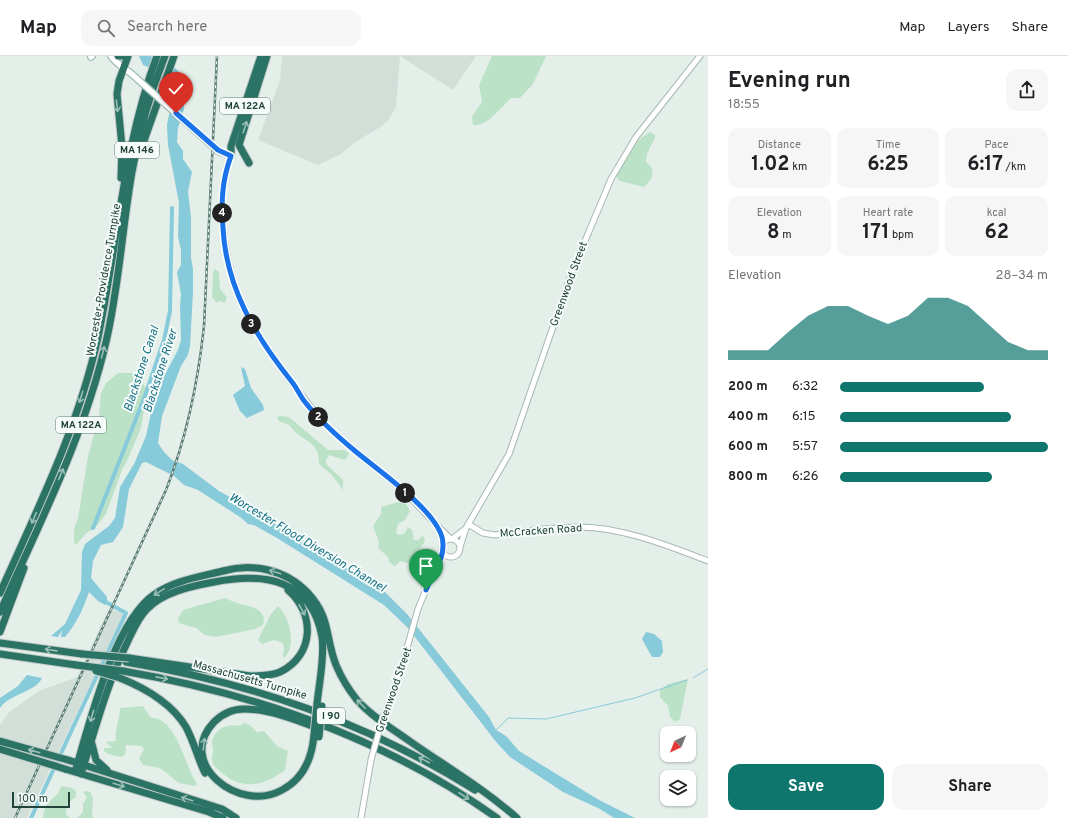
<!DOCTYPE html>
<meta charset="utf-8">
<style>
:root{--surface:#fff;--page:#f6f6f6;--text:#202124;--muted:#757577;--line:#e0e0e0;--accent:#0f766e}
body{margin:0;font-family:Overpass,sans-serif;background:var(--page);color:var(--text);height:100vh;display:flex;flex-direction:column;font-size:15px;white-space:nowrap}
*{box-sizing:border-box;margin:0}
p{font-size:13px;color:var(--muted)}
.icon{flex:none;width:22px;height:22px;fill:none;stroke:currentColor;stroke-width:2;stroke-linecap:round;stroke-linejoin:round}
.map{position:relative;flex:1;overflow:hidden}
.sheet{display:flex;flex-direction:column;background:var(--surface);width:360px}
.sheet>*{flex:none}
.needle{width:26px;rotate:223deg}
.buttons{position:absolute;left:660px;top:670px;display:grid;gap:8px}
.buttons a{display:grid;place-items:center;width:36px;height:36px;border-radius:8px;background:var(--surface);box-shadow:0 1px 3px #0004;font-size:20px}
.scale{position:absolute;left:12px;bottom:10px;width:58px;box-sizing:border-box;padding-left:4px;border:2px solid #21433b;border-top:0;font-size:11px;line-height:14px;white-space:nowrap;color:#21433b;-webkit-text-stroke:3px #f5fbf8;paint-order:stroke}
.pin{position:absolute;display:grid;place-items:center;width:34px;height:34px;color:#fff;margin:-41px -17px;border-radius:50% 50% 50% 0;rotate:-45deg;box-shadow:0 0 4px #0007}
.pin .icon{rotate:45deg}
.km{position:absolute;width:20px;height:20px;margin:-10px;border-radius:50%;background:#222;color:#fff;font-size:11px;line-height:20px;text-align:center}
.round{display:grid;place-items:center;flex:none;width:42px;height:42px;border-radius:12px;background:var(--page)}
.head{display:flex;align-items:center;justify-content:space-between;height:68px;padding:0 20px}
h1{font-size:22px;font-weight:700;line-height:30px}
.stats{display:grid;grid-template-columns:repeat(3,1fr);gap:6px;height:68px;padding:4px 20px}
.stats div{display:grid;align-content:center;border-radius:10px;background:var(--page);text-align:center}
.stats b{font-size:20px;font-weight:700}
.stats small{font-size:11px;font-weight:400}
.stats p{font-size:11px}
.chart{height:112px;padding:8px 20px}
.chart p{display:flex;justify-content:space-between}
.chart svg{width:100%;height:72px;margin-top:4px;fill:var(--accent);opacity:.7}
.primary-button{display:flex;gap:8px;margin-top:auto;padding:8px 20px}
.primary-button a{flex:1;height:46px;border-radius:12px;background:var(--accent);color:#fff;font-size:16px;font-weight:700;line-height:46px;text-align:center}
.primary-button a+a{background:var(--page);color:var(--text)}
ul{padding:0 20px;list-style:none;font-size:13px}
li{display:grid;grid-template-columns:64px 48px 1fr;align-items:center;height:30px}
li i{height:10px;border-radius:5px;background:var(--accent)}
header{display:flex;align-items:center;gap:24px;box-sizing:border-box;height:56px;padding:0 20px;background:var(--surface);border-bottom:1px solid var(--line)}
header strong{font-size:19px}
nav{display:flex;gap:22px;margin-inline-start:auto;font-size:14px}
.search{width:280px;height:36px;background:var(--page);display:flex;align-items:center;gap:10px;box-sizing:border-box;padding:0 14px;border-radius:12px;color:var(--muted);font-size:15px}
main{display:flex;flex:1;min-height:0}
.map>svg:first-child{display:block}
.built{fill:#d2dfd9}
.green{fill:#bbe2c7}
.water{fill:#87cad9}
.lines{fill:none;stroke-linecap:round;stroke-linejoin:round}
.stream{stroke:#87cad9;stroke-width:1}
.canal{stroke:#87cad9;stroke-width:4}
.tertiary-casing{stroke:#a6b8b2;stroke-width:7}
.secondary-casing{stroke:#a1bcb3;stroke-width:8}
.motorway-casing{stroke:#c1cac8;stroke-width:9}
.tertiary{stroke:#fff;stroke-width:5}
.secondary{stroke:#fff;stroke-width:5.5}
.motorway{stroke:#2a7365;stroke-width:7}
.rail-casing{stroke:#5c7e76;stroke-width:2.5}
.rail{stroke:#f5fbf8;stroke-width:1;stroke-dasharray:3;stroke-linecap:butt}
.tertiary-bridge-casing{stroke:#a6b8b2;stroke-width:7;stroke-linecap:butt}
.secondary-bridge-casing{stroke:#a1bcb3;stroke-width:8;stroke-linecap:butt}
.motorway-bridge-casing{stroke:#c1cac8;stroke-width:9;stroke-linecap:butt}
.tertiary-bridge{stroke:#fff;stroke-width:5}
.secondary-bridge{stroke:#fff;stroke-width:5.5}
.motorway-bridge{stroke:#2a7365;stroke-width:7}
.oneway{stroke:#9abeb6}
.route-casing{stroke:#fff;stroke-width:8}
.route{stroke:#1a73e8;stroke-width:5}
.labels{text-anchor:middle;dominant-baseline:central;stroke-width:4;stroke-linejoin:round;paint-order:stroke}
.shield{fill:#f5fbf8;stroke:#617a74;stroke-width:1}
.shield-label{font-size:10px;font-weight:bold;fill:#21433b}
.street-label{font-size:11px;fill:#21433b;stroke:#f5fbf8}
.water-label{font-size:12px;font-style:italic;fill:#147086;stroke:#f5fbf8}
</style>
<header>
<strong>Map</strong>
<div class="search"><svg class="icon" aria-label="search" viewBox="0 0 24 24"><circle cx="10" cy="10" r="6"/><path d="M15 15l6 6"/></svg>Search here</div>
<nav><a>Map</a><a>Layers</a><a>Share</a></nav>
</header>
<main>
<div class="map">
<svg width="708" height="762" viewBox="0 0 708 762">
<rect width="100%" height="100%" fill="#e4efea"/>
<path class="built" d="M282,0H476L453,34L400,0L396,51L388,65L382,70L354,87L341,98L318,109L258,84L280,24Z
M109,552L124,558L27,762H0V669L9,656L39,635L77,621Z"/>
<path class="green" d="M492,0H546L533,28L520,42H511C501,51 487,71 473,69L472,60L482,46L479,29Z
M650,76L655,79V82C651,90 646,97 646,106C657,114 653,123 644,131L620,125L617,122V118C622,113 623,108 626,101C631,92 640,81 650,76Z
M215,213L219,216L220,233L227,241L225,247L220,245L217,247L212,241L213,216Z
M118,317H139V322L146,332L145,349L141,372L127,405L122,414L106,458L95,472L86,477L76,489L74,486V473L78,462L88,400L99,361L101,337L106,327Z
M280,360L289,361L328,394H344L348,396L349,398L345,404L329,399L326,404V408L343,424V434L332,419L319,408L318,397L313,389L295,376L289,369L279,365L277,361Z
M398,446L406,448L410,455L405,464L398,468L396,477L399,479L405,477L408,471L412,474L414,484H418L422,480L424,481L425,486L409,507L400,505L395,510L390,507L387,500L378,492L379,486L373,470L381,458V451Z
M225,542C230,544 236,547 241,548C251,551 260,551 264,562L263,569L255,573L216,581L205,579L196,572L179,567L178,562L183,554Z
M278,550C290,561 297,590 284,602L283,600L284,593L283,587L274,584L262,588L258,584L271,558Z
M688,623L680,663L675,666L670,661L668,650L660,641V634L668,628Z
M143,650L150,661C154,662 158,662 162,665C179,676 186,711 197,728L195,730L179,727L160,712L143,709L139,703L144,693L141,690L126,689L125,699L121,701L108,698L104,695V692H112L106,686L116,685C114,673 120,664 120,652Z
M243,667L250,669L257,676L264,675L277,690L288,695L285,714C264,730 242,735 221,716C218,713 212,710 212,704C211,702 213,698 213,695C213,692 212,689 212,686C214,672 229,667 240,670Z
M61,730L72,732L76,735V741C69,746 66,748 66,758L70,762H43C44,742 59,743 61,730Z
M86,735L90,736C96,743 90,754 93,762H77L83,756V748L87,741L83,736Z"/>
<path class="water" d="M139,0H150L173,10L181,18L184,29L183,43L184,53L178,72L177,86L183,95V103L192,116L188,136L191,161V202L193,213V236L190,290L188,299L181,310L162,360L158,387L164,396L172,404L183,408L219,435L264,460L385,536L407,558L489,661L496,674L506,680L519,695L599,744L635,762H614L600,753L563,736L510,701L497,687L408,572L384,549L277,482L254,469L248,468L240,461L198,434L184,429L174,420L146,406L142,407L129,433L123,471L113,486L101,489L93,505L91,522L107,541V548L105,549L98,545L89,536C83,553 77,567 65,581H61L62,574L58,581L51,580L65,568L81,534L82,496L85,488L109,470L115,462L120,431L134,408L146,380L151,357L162,324L178,294L181,284L180,250L181,238L177,216L181,209V194L178,181L179,147L168,89L167,69L175,27L170,19L143,9Z
M241,311L245,313L251,332L263,349L264,354L247,362L240,355L233,339L245,330Z
M646,576L654,578L662,585L663,596L660,601H652L642,583Z
M27,619L42,622C36,636 9,638 0,652V642L18,630Z"/>
<g class="lines">
<path class="stream" d="M693,622L708,613
M496,674L508,662L546,663L635,642L687,624"/>
<path class="canal" d="M93,472L145,340L164,284L170,255L172,152
M31,762L126,557L104,545"/>
<defs>
<path id="tertiary" d="M231,100C222,123 221,145 223,169C228,235 252,275 292,327C303,340 312,354 324,367C347,391 375,409 400,432C418,448 433,467 451,483
M468,468L483,477L495,479C522,475 550,472 577,471C619,470 669,490 708,505
M452,483L465,473
M442 492a9 9 0 1 1 18 0a9 9 0 1 1-18 0Z
M460,491L466,472L509,398L572,216L611,123L636,81L700,0
M383,661L399,620L418,553L428,529L439,509L443,495
M361,762L371,704"/>
<path id="secondary" d="M111,0C117,9 126,13 134,20
M91,1L92,0
M218,95L231,100"/>
<path id="motorway" d="M118,0H122
M141,93L174,0
M231,100V90L261,0
M249,107L239,89L267,0
M121,122L122,91L117,38L119,25L128,0
M0,537C37,454 79,370 98,281C118,187 123,90 157,0
M0,556C39,468 84,381 106,286C119,231 122,173 132,116C139,77 150,37 165,0
M0,576L24,512
M0,587L82,598
M0,598L76,609
M129,602L250,620C260,620 271,620 280,616C315,599 315,557 288,534
M126,606C252,627 366,666 475,734
M123,615C257,638 386,683 497,762
M120,622C145,632 172,648 186,671C194,686 198,703 205,717
M314,679C312,702 303,723 282,734C239,758 175,707 214,666C222,658 233,653 244,653C269,653 297,664 320,673
M92,688L96,704L107,714
M68,704L222,753L236,762
M65,713L209,756L223,762
M75,716C89,669 114,565 155,538C175,524 200,521 223,515C253,507 285,513 308,537C331,562 325,581 336,609C341,621 349,634 357,644C371,660 391,672 408,684C445,710 483,732 517,762
M81,718C95,674 106,631 126,589C132,577 137,563 147,553C163,536 192,530 214,526C263,516 312,523 322,581C325,600 319,628 317,648"/>
</defs>
<use href="#tertiary" class="tertiary-casing"/>
<use href="#secondary" class="secondary-casing"/>
<use href="#motorway" class="motorway-casing"/>
<use href="#tertiary" class="tertiary"/>
<use href="#secondary" class="secondary"/>
<use href="#motorway" class="motorway"/>
<defs>
<path id="rail" d="M15,762L166,434C187,381 198,326 204,270L217,0"/>
</defs>
<use href="#rail" class="rail-casing"/>
<use href="#rail" class="rail"/>
<defs>
<path id="tertiary-bridge" d="M371,704L383,661"/>
<path id="secondary-bridge" d="M134,20L218,95"/>
<path id="motorway-bridge" d="M82,598L129,602
M76,609L123,615
M96,615L120,622
M314,679L317,648
M319,681L322,650
M0,685L68,704
M0,693L65,713"/>
</defs>
<use href="#tertiary-bridge" class="tertiary-bridge-casing"/>
<use href="#secondary-bridge" class="secondary-bridge-casing"/>
<use href="#motorway-bridge" class="motorway-bridge-casing"/>
<use href="#tertiary-bridge" class="tertiary-bridge"/>
<use href="#secondary-bridge" class="secondary-bridge"/>
<use href="#motorway-bridge" class="motorway-bridge"/>
</g>
<defs><path id="oneway-shaft" d="M-6 0H5M1.5-3L5.5 0L1.5 3" fill="none" stroke-width="1.6" stroke-linecap="round" stroke-linejoin="round"/></defs>
<g class="oneway">
<use href="#oneway-shaft" transform="translate(117 50) rotate(84)"/>
<use href="#oneway-shaft" transform="translate(245 71) rotate(-72)"/>
<use href="#oneway-shaft" transform="translate(103 296) rotate(-76)"/>
<use href="#oneway-shaft" transform="translate(81 341) rotate(107)"/>
<use href="#oneway-shaft" transform="translate(61 418) rotate(-67)"/>
<use href="#oneway-shaft" transform="translate(34 462) rotate(113)"/>
<use href="#oneway-shaft" transform="translate(275 516) rotate(-162)"/>
<use href="#oneway-shaft" transform="translate(159 536) rotate(149)"/>
<use href="#oneway-shaft" transform="translate(302 554) rotate(61)"/>
<use href="#oneway-shaft" transform="translate(51 594) rotate(-172)"/>
<use href="#oneway-shaft" transform="translate(162 622) rotate(11)"/>
<use href="#oneway-shaft" transform="translate(361 648) rotate(-134)"/>
<use href="#oneway-shaft" transform="translate(92 660) rotate(107)"/>
<use href="#oneway-shaft" transform="translate(204 688) rotate(-82)"/>
<use href="#oneway-shaft" transform="translate(34 695) rotate(-164)"/>
<use href="#oneway-shaft" transform="translate(424 704) rotate(-152)"/>
<use href="#oneway-shaft" transform="translate(119 729) rotate(17)"/>
<use href="#oneway-shaft" transform="translate(464 740) rotate(33)"/>
<use href="#oneway-shaft" transform="translate(187 743) rotate(-163)"/>
</g>
<g class="lines">
<defs>
<path id="route" d="M176,57L218,94L231,100C222,124 221,146 223,172C226,231 255,280 292,326C297,332 300,340 305,346C319,364 337,380 355,395C378,414 434,453 442,481C447,501 433,517 426,534"/>
</defs>
<use href="#route" class="route-casing"/>
<use href="#route" class="route"/>
</g>
<g class="labels">
<g class="shield">
<rect x="220" y="42" width="50" height="16" rx="3"/>
<rect x="115" y="86" width="44" height="16" rx="3"/>
<rect x="56" y="361" width="50" height="16" rx="3"/>
<rect x="317" y="652" width="28" height="16" rx="3"/>
</g>
<g class="shield-label">
<text x="245" y="50">MA 122A</text>
<text x="137" y="94">MA 146</text>
<text x="81" y="369">MA 122A</text>
<text x="331" y="660">I 90</text>
</g>
<g class="street-label">
<text transform="translate(104 224) rotate(-80)">Worcester-Providence Turnpike</text>
<text transform="translate(569 228) rotate(-70)">Greenwood Street</text>
<text transform="translate(541 475) rotate(-4)">McCracken Road</text>
<text transform="translate(250 624) rotate(16)">Massachusetts Turnpike</text>
<text transform="translate(394 634) rotate(-71)">Greenwood Street</text>
</g>
<g class="water-label">
<text transform="translate(142 313) rotate(-72)">Blackstone Canal</text>
<text transform="translate(161 315) rotate(-72)">Blackstone River</text>
<text transform="translate(307 487) rotate(31)">Worcester Flood Diversion Channel</text>
</g>
</g>
</svg>
<div class="buttons">
<a><svg class="needle" viewBox="-14 -14 28 28"><path d="M0-13l5 13h-10z" fill="#e53935"/><path d="M0 13l5-13h-10z" fill="#757577"/></svg></a>
<a><svg class="icon" aria-label="layers" viewBox="0 0 24 24"><path d="M12 4l9 5-9 5-9-5zM3 14l9 5 9-5"/></svg></a>
</div>
<div class="scale">100 m</div>
<div class="pin" style="left:426px;top:534px;background:#1e9e55"><svg class="icon" aria-label="arrive" viewBox="0 0 24 24"><path d="M6 21V4h12l-3 4 3 4H6"/></svg></div>
<div class="pin" style="left:176px;top:57px;background:#d93025"><svg class="icon" aria-label="check" viewBox="0 0 24 24"><path d="M5 12l5 5 9-10"/></svg></div>
<b class="km" style="left:405px;top:437px">1</b>
<b class="km" style="left:318px;top:361px">2</b>
<b class="km" style="left:251px;top:268px">3</b>
<b class="km" style="left:222px;top:157px">4</b>
</div>
<section class="sheet">
<div class="head"><div><h1>Evening run</h1><p>18:55</p></div><a class="round"><svg class="icon" aria-label="share" viewBox="0 0 24 24"><path d="M12 15V3M7 8l5-5 5 5M5 13v7h14v-7"/></svg></a></div>
<div class="stats">
<div><p>Distance</p><b>1.02<small> km</small></b></div>
<div><p>Time</p><b>6:25</b></div>
<div><p>Pace</p><b>6:17<small> /km</small></b></div>
</div>
<div class="stats">
<div><p>Elevation</p><b>8<small> m</small></b></div>
<div><p>Heart rate</p><b>171<small> bpm</small></b></div>
<div><p>kcal</p><b>62</b></div>
</div>
<div class="chart"><p><span>Elevation</span>28–34 m</p>
<svg viewBox="0 0 160 44" preserveAspectRatio="none"><path d="M0 44V38L10 38L20 38L30 27L40 17L50 11L60 11L70 17L80 22L90 17L100 6L110 6L120 11L130 22L140 33L150 38L160 38V44z"/></svg>
</div>
<ul>
<li><b>200 m</b>6:32<i style="width:69%"></i></li>
<li><b>400 m</b>6:15<i style="width:82%"></i></li>
<li><b>600 m</b>5:57<i style="width:100%"></i></li>
<li><b>800 m</b>6:26<i style="width:73%"></i></li>
</ul>
<div class="primary-button"><a>Save</a><a>Share</a></div>
</section>
</main>
